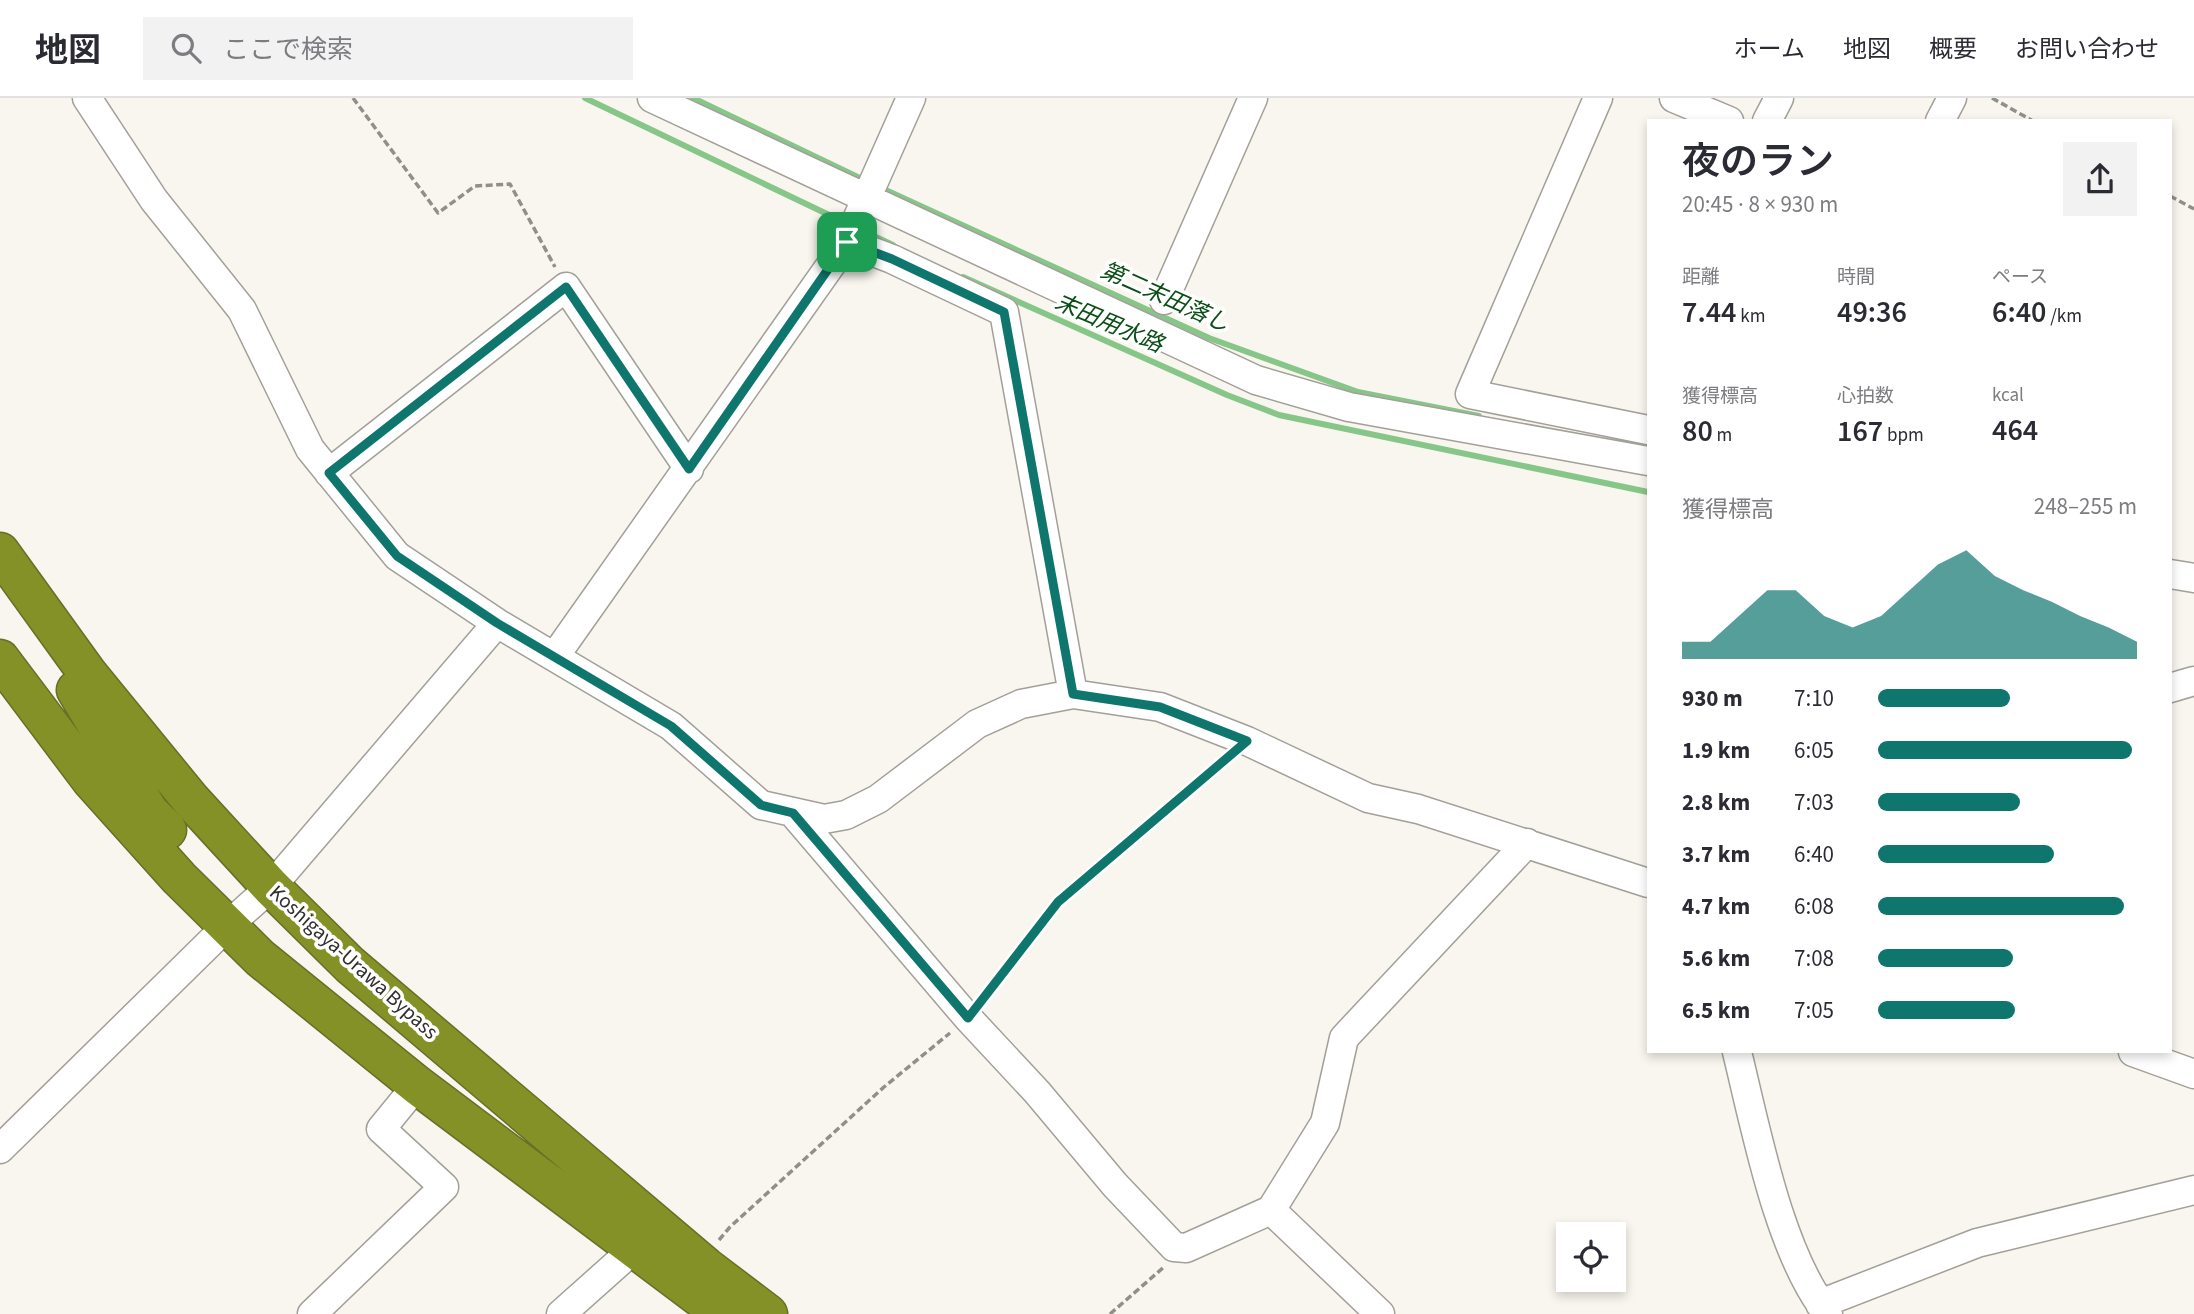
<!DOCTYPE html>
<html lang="ja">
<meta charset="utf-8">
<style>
:root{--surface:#fff;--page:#f2f2f3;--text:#2b2b33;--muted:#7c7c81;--line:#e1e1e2;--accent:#0f766e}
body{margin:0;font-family:"Source Sans 3","Noto Sans JP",sans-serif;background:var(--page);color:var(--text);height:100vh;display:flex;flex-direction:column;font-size:26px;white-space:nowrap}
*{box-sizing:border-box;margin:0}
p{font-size:23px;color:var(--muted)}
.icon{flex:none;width:38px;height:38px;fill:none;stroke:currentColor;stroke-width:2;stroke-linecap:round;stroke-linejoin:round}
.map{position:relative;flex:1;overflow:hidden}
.details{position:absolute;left:1647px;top:21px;width:525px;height:934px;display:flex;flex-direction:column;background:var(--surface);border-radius:0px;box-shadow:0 4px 10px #0003}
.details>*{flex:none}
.fabs{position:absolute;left:1556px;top:1124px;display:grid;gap:14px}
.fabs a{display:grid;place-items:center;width:70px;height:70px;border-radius:0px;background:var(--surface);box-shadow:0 4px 10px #0003;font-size:35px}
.pin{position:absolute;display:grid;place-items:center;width:60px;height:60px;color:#fff;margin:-30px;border-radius:14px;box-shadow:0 4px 10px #0006}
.round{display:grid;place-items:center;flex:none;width:74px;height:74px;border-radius:0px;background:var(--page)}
.head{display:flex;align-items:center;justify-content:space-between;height:119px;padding:0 35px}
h1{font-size:38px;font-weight:600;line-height:52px}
.stats{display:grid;grid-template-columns:repeat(3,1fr);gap:10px;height:119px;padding:7px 35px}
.stats div{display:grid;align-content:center}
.stats b{font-size:30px;font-weight:600}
.stats small{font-size:19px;font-weight:400}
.stats p{font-size:19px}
.chart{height:196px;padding:14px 35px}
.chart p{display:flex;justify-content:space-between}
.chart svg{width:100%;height:126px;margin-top:7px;fill:var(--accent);opacity:.7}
ul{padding:0 35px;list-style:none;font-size:23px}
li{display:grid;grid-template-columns:112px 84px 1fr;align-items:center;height:52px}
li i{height:18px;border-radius:9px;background:var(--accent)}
header{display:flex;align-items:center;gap:42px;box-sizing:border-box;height:98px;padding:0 35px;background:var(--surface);border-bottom:2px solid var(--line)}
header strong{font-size:33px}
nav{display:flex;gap:38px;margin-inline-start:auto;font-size:24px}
.search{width:490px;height:63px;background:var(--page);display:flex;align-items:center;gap:18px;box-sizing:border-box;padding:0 24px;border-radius:0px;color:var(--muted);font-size:26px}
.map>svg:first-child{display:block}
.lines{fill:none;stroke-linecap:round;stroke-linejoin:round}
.stream{stroke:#87c689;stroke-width:6}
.minor-casing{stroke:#a3a099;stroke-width:31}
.highway-casing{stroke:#666f28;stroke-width:41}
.path{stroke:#918f8a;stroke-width:3.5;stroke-dasharray:7 3.5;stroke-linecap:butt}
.minor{stroke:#fff;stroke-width:28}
.highway{stroke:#839126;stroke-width:38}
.route-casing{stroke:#fff;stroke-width:14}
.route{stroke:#0f766e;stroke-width:9}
.labels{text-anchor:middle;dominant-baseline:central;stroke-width:7;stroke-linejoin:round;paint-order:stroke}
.street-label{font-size:21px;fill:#302f2c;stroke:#fff}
.water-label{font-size:23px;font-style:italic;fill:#0a4e16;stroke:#fff}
</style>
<header>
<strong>地図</strong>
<div class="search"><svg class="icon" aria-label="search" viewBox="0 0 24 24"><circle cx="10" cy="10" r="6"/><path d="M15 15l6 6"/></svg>ここで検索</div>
<nav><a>ホーム</a><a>地図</a><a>概要</a><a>お問い合わせ</a></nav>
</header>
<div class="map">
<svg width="2194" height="1216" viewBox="0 0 2194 1216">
<rect width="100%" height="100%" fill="#f9f6ef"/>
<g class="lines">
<path class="stream" d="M585,0L848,126
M693,0L866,83
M879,89L1209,240L1358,294L1479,318
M861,132L893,147
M963,179L1227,297L1279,317L1648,394"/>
<defs>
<path id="minor" d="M87,0L154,102L242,212L310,351L397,458L497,525L671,628L761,707L824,721L846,717L878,701L977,626L1021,606L1073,596L1160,609L1247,643L1368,700L1418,711L1648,785
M652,0L1256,282L1349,309L1648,363
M1598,0L1470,296L1648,332
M1674,0L1729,23
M1767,23L1779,0
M1940,23L1952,0
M847,144L892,161L1004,214L1073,596
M1164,202L1253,0
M329,375L566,189L689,371
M2170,476L2194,480
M555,558L847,144L911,0
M2170,590L2194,583
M793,715L968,920L1037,994L1115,1087L1174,1149L1186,1150L1271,1112L1325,1025L1344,940L1527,745
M1737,954C1756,1031 1779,1155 1828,1216
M2133,954L2194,976
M0,1051L226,829L271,789L497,525
M1271,1112L1380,1216
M1820,1206L1977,1145L2194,1092
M312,1216L444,1089L381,1031L417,987
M561,1216L635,1150"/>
<path id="highway" d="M0,454L88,576L191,702L271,789L350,867L706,1169L768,1216
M0,561L91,682L179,780L260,860L417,987L722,1216
M76,592L149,714L167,732"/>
</defs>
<use href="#minor" class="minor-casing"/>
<use href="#highway" class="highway-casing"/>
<path class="path" d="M353,0L438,115L475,88L510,86L555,169
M1992,0L2033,23
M2170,98L2194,111
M982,902L1058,804L1226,660
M719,1142L730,1129L884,989L950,935
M1110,1216L1164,1169"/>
<use href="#minor" class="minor"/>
<use href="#highway" class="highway"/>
</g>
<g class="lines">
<defs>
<path id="route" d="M847,144L892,161L1004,214L1073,596L1160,609L1247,643L1058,804L968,920L793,715L761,707L671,628L497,525L397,458L329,375L566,189L689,371Z"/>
</defs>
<use href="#route" class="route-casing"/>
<use href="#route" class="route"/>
</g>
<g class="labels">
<g class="street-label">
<text transform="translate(354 864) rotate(42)">Koshigaya-Urawa Bypass</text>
</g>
<g class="water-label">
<text transform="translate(1165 199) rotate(24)">第二末田落し</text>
<text transform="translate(1109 225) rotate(23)">末田用水路</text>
</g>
</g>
</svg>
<div class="fabs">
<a><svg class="icon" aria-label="locate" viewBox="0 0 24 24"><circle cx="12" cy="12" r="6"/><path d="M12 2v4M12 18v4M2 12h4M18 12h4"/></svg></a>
</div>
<div class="pin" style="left:847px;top:144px;background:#1e9e55"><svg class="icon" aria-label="arrive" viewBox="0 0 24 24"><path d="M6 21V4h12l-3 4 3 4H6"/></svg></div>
<section class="details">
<div class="head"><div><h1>夜のラン</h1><p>20:45 · 8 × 930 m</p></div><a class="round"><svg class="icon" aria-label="share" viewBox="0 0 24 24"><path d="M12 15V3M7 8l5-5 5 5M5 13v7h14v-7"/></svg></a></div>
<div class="stats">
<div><p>距離</p><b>7.44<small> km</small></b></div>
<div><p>時間</p><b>49:36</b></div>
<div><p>ペース</p><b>6:40<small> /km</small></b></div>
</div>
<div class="stats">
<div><p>獲得標高</p><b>80<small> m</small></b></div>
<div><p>心拍数</p><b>167<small> bpm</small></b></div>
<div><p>kcal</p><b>464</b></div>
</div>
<div class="chart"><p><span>獲得標高</span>248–255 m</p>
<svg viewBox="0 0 160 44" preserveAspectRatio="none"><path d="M0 44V38L10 38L20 29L30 20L40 20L50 29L60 33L70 29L80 20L90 11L100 6L110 15L120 20L130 24L140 29L150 33L160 38V44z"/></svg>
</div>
<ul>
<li><b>930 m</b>7:10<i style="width:51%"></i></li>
<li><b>1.9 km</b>6:05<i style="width:98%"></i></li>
<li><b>2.8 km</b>7:03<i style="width:55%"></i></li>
<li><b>3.7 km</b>6:40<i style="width:68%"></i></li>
<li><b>4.7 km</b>6:08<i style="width:95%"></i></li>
<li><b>5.6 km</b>7:08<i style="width:52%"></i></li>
<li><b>6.5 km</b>7:05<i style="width:53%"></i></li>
</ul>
</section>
</div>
